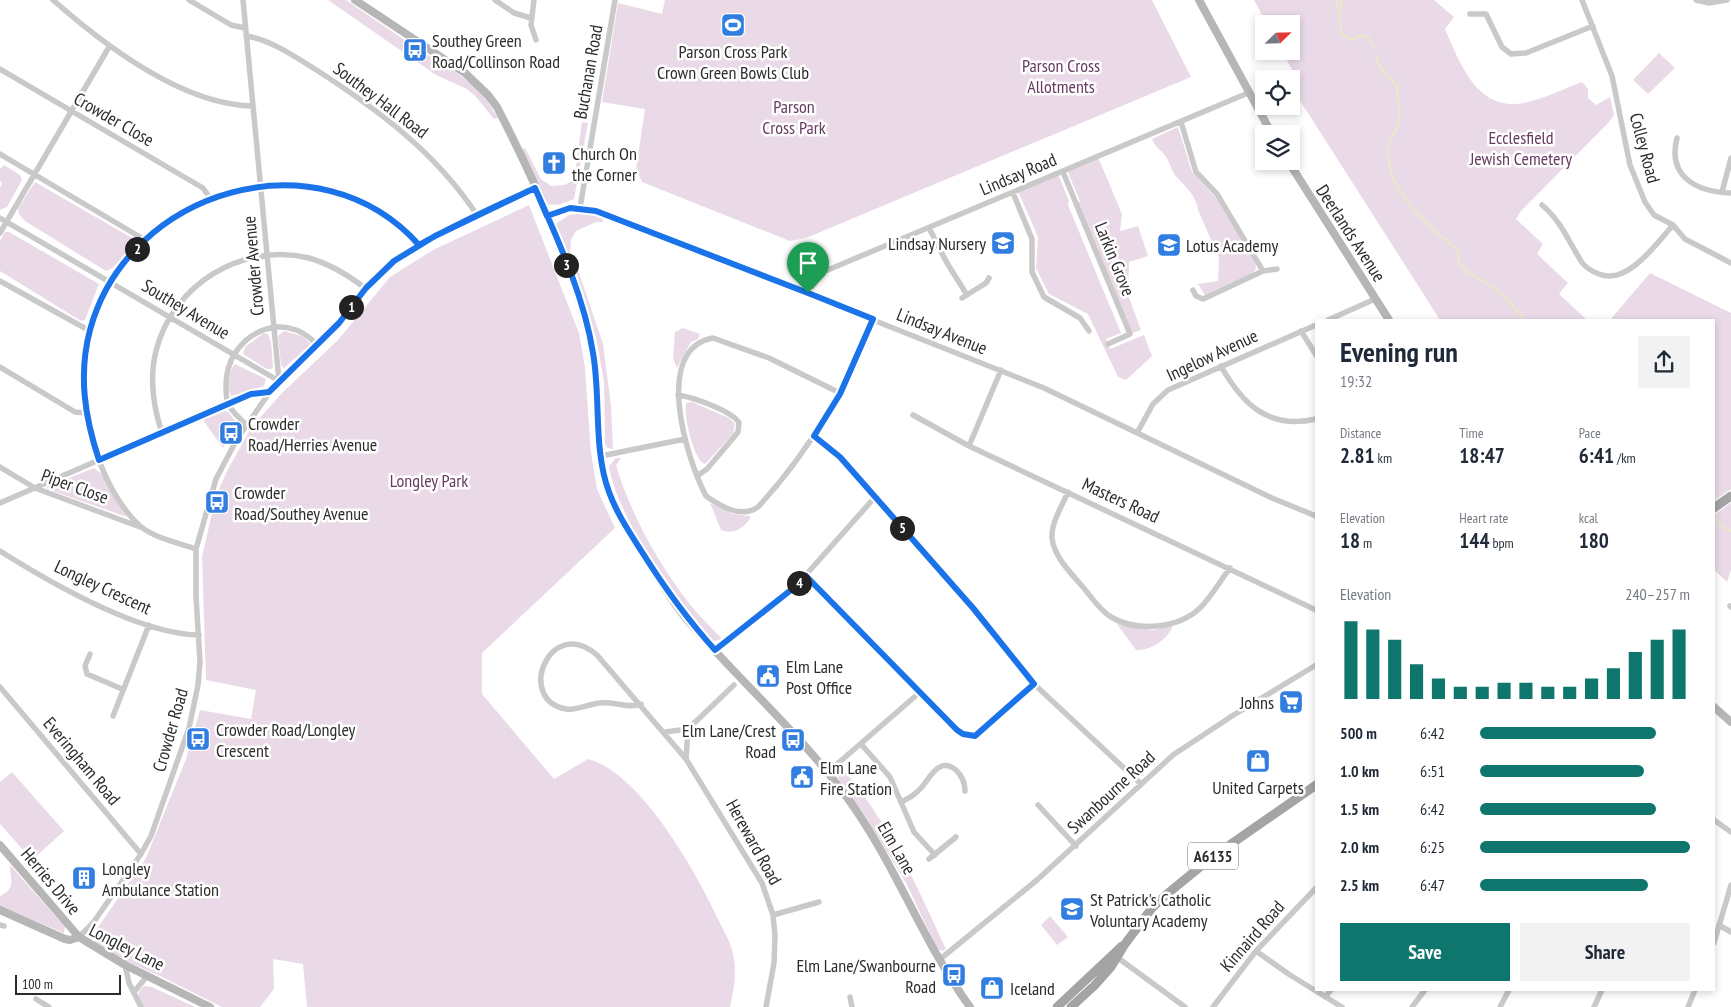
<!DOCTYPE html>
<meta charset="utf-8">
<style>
:root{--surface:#fff;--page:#f2f2f3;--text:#1f2937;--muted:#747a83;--accent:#0f766e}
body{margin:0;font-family:"PT Sans Narrow",sans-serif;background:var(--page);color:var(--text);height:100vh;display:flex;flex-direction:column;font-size:19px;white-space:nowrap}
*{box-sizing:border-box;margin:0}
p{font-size:16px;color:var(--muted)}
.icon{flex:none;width:28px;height:28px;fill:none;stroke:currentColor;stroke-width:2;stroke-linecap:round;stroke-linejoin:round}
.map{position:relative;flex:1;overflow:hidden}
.details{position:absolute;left:1315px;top:319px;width:400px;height:672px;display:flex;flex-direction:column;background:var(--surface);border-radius:0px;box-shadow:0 2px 8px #0003}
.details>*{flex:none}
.needle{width:32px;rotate:67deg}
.controls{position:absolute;left:1255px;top:15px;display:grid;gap:10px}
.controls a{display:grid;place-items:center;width:45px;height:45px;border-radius:0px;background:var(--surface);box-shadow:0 2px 8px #0003;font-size:25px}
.scale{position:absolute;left:15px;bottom:12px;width:106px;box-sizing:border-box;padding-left:5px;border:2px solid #2c2c2c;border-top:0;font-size:14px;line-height:18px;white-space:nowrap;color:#2c2c2c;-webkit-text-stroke:4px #fff;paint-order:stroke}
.pin{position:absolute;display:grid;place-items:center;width:42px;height:42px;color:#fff;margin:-51px -21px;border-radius:50% 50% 50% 0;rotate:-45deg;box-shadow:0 0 5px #0007}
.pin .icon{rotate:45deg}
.km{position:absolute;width:25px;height:25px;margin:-12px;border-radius:50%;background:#222;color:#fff;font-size:14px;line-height:25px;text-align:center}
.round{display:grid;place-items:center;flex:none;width:52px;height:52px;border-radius:0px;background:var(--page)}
.headline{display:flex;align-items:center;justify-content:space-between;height:85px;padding:0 25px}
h1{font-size:28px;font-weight:700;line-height:38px}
.metrics{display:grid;grid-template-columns:repeat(3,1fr);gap:8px;height:85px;padding:5px 25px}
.metrics div{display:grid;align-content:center}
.metrics b{font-size:21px;font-weight:700}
.metrics small{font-size:14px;font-weight:400}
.metrics p{font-size:14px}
.chart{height:140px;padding:10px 25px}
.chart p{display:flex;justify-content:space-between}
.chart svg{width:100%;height:90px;margin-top:5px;stroke:var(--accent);stroke-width:6}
.button{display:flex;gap:10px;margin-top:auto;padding:10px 25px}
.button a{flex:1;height:58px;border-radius:0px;background:var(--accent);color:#fff;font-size:20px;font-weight:700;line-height:58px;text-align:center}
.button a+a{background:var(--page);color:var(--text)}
ul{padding:0 25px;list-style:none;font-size:16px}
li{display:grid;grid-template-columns:80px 60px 1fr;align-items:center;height:38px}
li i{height:12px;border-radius:6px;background:var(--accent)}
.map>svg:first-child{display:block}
.green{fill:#eadae8}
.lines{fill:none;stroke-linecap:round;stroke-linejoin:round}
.stream{stroke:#e8e9c6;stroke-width:2}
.street{stroke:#c9c9c9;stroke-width:5.5}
.secondary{stroke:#b6b6b6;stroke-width:8}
.primary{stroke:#a4a4a4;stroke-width:9}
.route-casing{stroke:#fff;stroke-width:10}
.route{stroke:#1a73e8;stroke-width:6}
.labels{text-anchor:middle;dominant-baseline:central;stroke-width:5;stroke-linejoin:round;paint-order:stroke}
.shield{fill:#fff;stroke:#6b6b6b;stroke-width:1}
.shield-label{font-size:16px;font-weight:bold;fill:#2c2c2c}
.poi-label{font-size:18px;fill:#2c2c2c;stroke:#fff;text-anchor:start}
.park-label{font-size:18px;fill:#663b5f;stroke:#fff}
.street-label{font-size:18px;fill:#2c2c2c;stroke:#fff}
</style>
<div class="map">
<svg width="1731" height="1007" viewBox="0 0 1731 1007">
<rect width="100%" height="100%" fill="#fff"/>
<path class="green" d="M328,0H346L422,52L446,64L482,93L498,118L494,119L476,97L467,89L436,75Z
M665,0H1152L1191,77L806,238L790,241L642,182L636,169L645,109L602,102L618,3L662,14Z
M1254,0H1434L1454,17L1445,29C1460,63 1477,112 1524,103C1543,99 1563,89 1582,82L1588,89V98L1596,105L1610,97L1614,115L1610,121L1521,211L1516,219L1543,244L1537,254L1568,283L1559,294L1587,320H1440L1292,88L1299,83L1282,51H1291V24H1267Z
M1659,53L1675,68L1648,94L1633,80Z
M582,122L588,123L574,199L559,205L542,204L518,151L525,148L541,179L551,186L564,185L574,180Z
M1178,127L1192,172L1216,198L1255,261L1256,268L1253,273L1205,295L1198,284L1218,281L1219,258L1198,210C1196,194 1184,186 1175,175C1171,170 1170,162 1166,157C1161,149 1155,148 1152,139Z
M1098,157L1122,214L1120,231L1138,226L1148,256L1129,262L1128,295L1141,330L1130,334L1076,203L1080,201L1067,170Z
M4,165L20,175L22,180L7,207L0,210V188L2,183L0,181V169Z
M1058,174L1069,201L1068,205L1121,333L1106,339L1110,349L1144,335L1152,356L1126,380L1118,377L1088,314L1049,294L1036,268L1038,237L1018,191Z
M35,182L132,238C133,247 116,269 106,271L25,221L19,214L18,208Z
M529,205L579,333L585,368L591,453L597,489L615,528L482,653V694L554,779L588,759C641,773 696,872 718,919C723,930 731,942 733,954C737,972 734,990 730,1007H307L303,964L273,959L274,989L260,1007H222L158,975L95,948L94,933L146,858L186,759L200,710L251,719L256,690L206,680L202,557L216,496L228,469L251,428L282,393L338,340L390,277L433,250Z
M597,212L603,214V222H596L576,231L571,240L570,254L568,255L557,229V223L569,215Z
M5,232H9L99,284L85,320L81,321L0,271V241Z
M575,261L603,344L611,406L613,449L607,448L605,444L604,382L596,337L571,262Z
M1650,273L1731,313V489L1714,501V320H1610Z
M683,328L700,334L698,339L691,342L677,368L673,358L675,332Z
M284,331L302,336L310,343L309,346L284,368L281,365L278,336Z
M264,333L268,334L271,342L273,367L271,369H267L243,354L245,347Z
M235,364L266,379L264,386L231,396C227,388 228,371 235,364Z
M692,402L729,418L735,424L733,434L705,464C694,462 683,414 686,403Z
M224,411L228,412L238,424L223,448L203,420Z
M616,458H621L616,465C630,513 657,561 688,602C698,615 711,627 722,639L714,641C678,611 615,511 609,466Z
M94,468L102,474L127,517L47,489V487Z
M710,503L733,514L750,516V519C742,529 734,535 721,530Z
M1731,503V570L1727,582L1714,570V515Z
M1117,624L1153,630L1173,625C1169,639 1150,651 1136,650Z
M841,767C887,819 917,886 946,949L942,951L937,948L906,883L864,814L838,778L836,773Z
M12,772L64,831L32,860L0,824V782Z
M10,865L65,927L64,933L0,906V896C17,887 10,881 10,865Z
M1050,916L1068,937L1057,945L1041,925Z
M144,986L152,987L195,1007H142C138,999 136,992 144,986Z"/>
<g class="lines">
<path class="stream" d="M1337,0L1338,10
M1342,0L1339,17L1342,35L1354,40L1359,35L1368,37L1374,49
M1377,55L1376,59L1384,73L1397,86C1397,97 1401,114 1398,125C1396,133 1388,140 1388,150C1387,192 1430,228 1459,251V263L1471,274L1497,290L1526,320
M1716,519L1723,527L1731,531"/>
<path class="street" d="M53,0C104,45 183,105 253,106
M189,0L231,25L245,28
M243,0L279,381
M495,0L514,13L531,18
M534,0L531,25L536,40
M1582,0L1612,76L1630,165L1645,202L1654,215L1673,225L1685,239L1731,263
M1696,0L1709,3L1727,0
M1470,14H1486L1502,47L1511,54L1526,53L1593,26
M246,36C270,39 297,58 318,71C380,111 436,153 477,215
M0,69L203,188L210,198
M1181,122L1196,172L1217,194L1263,271
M1677,138C1667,177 1697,192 1731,193
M0,154L145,240
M1063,172L1130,334L1108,344
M1722,192L1731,158
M1013,193L1032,239V272L1044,297L1080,318L1089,331
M1542,205C1561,221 1568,240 1581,261C1585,268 1591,271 1599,274C1627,286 1657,243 1673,225
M580,208L615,0
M547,216L571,208L609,215L1044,388L1272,498L1316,516
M0,218L279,381
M929,228L947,263L967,295
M0,233L109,47
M0,281L90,331
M1193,290L1196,296L1203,299L1263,271L1277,269
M807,293L823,272L1248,93
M962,298L986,283L989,278
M1328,320L1375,299
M1301,331L1316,355
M1221,366C1242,404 1269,430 1316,419
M0,367L75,412L85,413
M840,393L769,358L713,338C652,349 687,460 706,496C720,506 741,519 758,507C809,452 846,388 873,319
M678,395C692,397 733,411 739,423L738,432L734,437L707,469L697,476
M913,415L969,446L1316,610
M246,425C241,419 232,412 228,404C226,399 226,391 226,385C226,336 283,306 317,345
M162,433C153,406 149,379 156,351C173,284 242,242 309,258C330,264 348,275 365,288
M1137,433L1153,404L1168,390L1316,325
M814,436L840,457L973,608L1034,684L1140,783
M969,446L1001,370
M601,456L685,439
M0,467L35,488L140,527
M1068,492C1062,506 1051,523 1052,538C1054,557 1071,573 1082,586C1091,596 1099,610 1111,617C1136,632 1178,629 1200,608C1212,596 1220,581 1230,568
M0,503L251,394L269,392
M196,549C179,543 154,538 140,526C118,506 102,473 94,445C51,306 160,167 307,188C350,194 390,212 419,245
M0,551C51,583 138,634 199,635
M806,576L957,730L969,736L980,733L1034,684
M1730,606L1731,607
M715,650L796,586L875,497
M90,654L85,666L87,674L122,689
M0,687L141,854
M641,704C629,709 613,701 600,703C588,704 577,711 566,709C515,700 550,614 597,655L686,759L762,883L773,915L775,936L774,963L766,1007
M113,716L149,625
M665,732L688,729L734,685
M861,744L890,777L914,832L935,855
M686,759L688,729
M828,772L919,693
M901,802C909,798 915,795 921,788C930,778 939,756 956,770C962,776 965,783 965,791
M1038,805L1076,846
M1714,820L1731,832
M929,859L956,837
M773,915L819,902
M0,925L4,926
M1719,925L1731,932
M79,937L93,923L141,854L151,836L189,728L198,685L200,662L196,596V549L216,479L237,439L274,386L339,323L380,273L435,236L535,188
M1714,943L1731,885
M1256,951L1290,975L1342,1007
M1114,955L1185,1007
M939,960L1037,880L1173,755L1232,716L1316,665
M125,965L129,983L141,1007
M134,992L148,975
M850,997L852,1007
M1325,997L1331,990
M36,999L49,1007
M1213,1007L1256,951L1316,888
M1412,1007L1425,990
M1500,1007L1509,990
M1594,1007L1602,990
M1688,1007L1695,990"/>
<path class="secondary" d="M355,0L465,73L488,95L497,107C534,179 576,270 592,349C602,400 592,455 614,503C621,521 633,537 643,553C657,576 671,601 689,622C739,680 797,731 843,792C894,859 921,940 970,1007
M1199,0L1272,134
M1288,161L1389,320
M1714,707L1731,722
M0,845L79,937L125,965L210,1007
M0,910L65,939L70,940L79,937"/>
<path class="primary" d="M1714,508L1731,496
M1057,1007L1122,946
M1071,1007L1094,986L1111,967L1125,944L1152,908L1167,894L1211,858L1316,785"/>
</g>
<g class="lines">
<defs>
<path id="route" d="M808,293L596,211L570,208L547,216L535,188L435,236L394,261L366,288L339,323L269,392L251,394L99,460C85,418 78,375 90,330C128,189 319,133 419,245C456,224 496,206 535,188C558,240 584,296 593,353C601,398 593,449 609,492C617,514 630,533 642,552C664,587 687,619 715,650L796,586L806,576L957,730L963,734L975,736L1034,684L973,608L840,457L814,436L840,394L873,319L808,293"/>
</defs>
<use href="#route" class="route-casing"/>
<use href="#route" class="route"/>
</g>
<defs>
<symbol id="stadium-square" viewBox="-11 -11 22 22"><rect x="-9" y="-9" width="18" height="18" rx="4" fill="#317de0" stroke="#fff"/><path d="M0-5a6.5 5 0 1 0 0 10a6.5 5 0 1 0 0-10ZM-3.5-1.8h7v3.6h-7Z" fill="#fff"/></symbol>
<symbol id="bus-square" viewBox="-11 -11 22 22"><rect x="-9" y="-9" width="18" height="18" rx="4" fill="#317de0" stroke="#fff"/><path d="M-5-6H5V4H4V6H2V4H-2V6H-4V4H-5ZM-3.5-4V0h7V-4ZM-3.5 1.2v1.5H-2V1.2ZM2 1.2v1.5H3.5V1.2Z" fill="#fff"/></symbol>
<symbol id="church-square" viewBox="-11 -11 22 22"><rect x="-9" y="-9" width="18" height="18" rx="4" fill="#317de0" stroke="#fff"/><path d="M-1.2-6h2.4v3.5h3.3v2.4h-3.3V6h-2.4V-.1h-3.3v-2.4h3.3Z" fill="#fff"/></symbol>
<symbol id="school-square" viewBox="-11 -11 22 22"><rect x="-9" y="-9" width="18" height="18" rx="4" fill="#317de0" stroke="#fff"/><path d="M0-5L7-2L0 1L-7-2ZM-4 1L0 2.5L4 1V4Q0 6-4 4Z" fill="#fff"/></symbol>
<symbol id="civic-square" viewBox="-11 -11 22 22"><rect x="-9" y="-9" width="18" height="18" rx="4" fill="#317de0" stroke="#fff"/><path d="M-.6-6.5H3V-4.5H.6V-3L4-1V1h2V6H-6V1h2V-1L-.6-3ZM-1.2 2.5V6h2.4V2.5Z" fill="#fff"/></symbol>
<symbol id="supermarket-square" viewBox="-11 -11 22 22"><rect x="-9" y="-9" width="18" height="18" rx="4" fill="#317de0" stroke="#fff"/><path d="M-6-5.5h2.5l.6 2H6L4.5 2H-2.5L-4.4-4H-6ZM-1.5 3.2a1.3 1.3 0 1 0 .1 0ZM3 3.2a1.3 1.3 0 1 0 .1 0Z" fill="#fff"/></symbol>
<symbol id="shop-square" viewBox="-11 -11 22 22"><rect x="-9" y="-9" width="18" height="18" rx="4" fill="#317de0" stroke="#fff"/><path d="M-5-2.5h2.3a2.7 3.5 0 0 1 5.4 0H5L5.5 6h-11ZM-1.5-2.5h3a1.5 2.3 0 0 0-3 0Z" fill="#fff"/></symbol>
<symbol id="building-square" viewBox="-11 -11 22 22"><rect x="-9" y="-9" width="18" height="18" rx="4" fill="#317de0" stroke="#fff"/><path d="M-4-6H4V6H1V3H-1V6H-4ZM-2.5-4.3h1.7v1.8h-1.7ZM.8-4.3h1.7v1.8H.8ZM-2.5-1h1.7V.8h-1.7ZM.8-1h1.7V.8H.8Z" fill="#fff"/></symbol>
</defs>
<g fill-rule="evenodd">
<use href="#stadium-square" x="719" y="11" width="28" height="28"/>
<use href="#bus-square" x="401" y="36" width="28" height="28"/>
<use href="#church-square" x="540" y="149" width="28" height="28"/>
<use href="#school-square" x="989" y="229" width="28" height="28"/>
<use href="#school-square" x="1155" y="231" width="28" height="28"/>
<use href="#bus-square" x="217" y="419" width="28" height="28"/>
<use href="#bus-square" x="203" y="488" width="28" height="28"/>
<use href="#civic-square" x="754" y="662" width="28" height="28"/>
<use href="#supermarket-square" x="1277" y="688" width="28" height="28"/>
<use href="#bus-square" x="184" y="725" width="28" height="28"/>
<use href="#bus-square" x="779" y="726" width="28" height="28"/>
<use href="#shop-square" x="1244" y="747" width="28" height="28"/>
<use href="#civic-square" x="788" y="763" width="28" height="28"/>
<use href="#building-square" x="70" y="864" width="28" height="28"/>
<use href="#school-square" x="1058" y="895" width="28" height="28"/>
<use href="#bus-square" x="940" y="961" width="28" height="28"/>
<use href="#shop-square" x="978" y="974" width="28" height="28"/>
</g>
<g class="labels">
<rect class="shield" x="1188" y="842.5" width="50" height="27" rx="4"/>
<g class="shield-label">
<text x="1213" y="856">A6135</text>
</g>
<g class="poi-label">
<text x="432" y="40">Southey Green<tspan x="432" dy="21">Road/Collinson Road</tspan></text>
<text x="733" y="51" text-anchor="middle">Parson Cross Park<tspan x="733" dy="21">Crown Green Bowls Club</tspan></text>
<text x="572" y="153">Church On<tspan x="572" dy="21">the Corner</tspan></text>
<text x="986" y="243" text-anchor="end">Lindsay Nursery</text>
<text x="1186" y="245">Lotus Academy</text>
<text x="248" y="423">Crowder<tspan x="248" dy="21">Road/Herries Avenue</tspan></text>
<text x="234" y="492">Crowder<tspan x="234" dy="21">Road/Southey Avenue</tspan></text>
<text x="786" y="666">Elm Lane<tspan x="786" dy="21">Post Office</tspan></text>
<text x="1274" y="702" text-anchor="end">Johns</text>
<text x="216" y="729">Crowder Road/Longley<tspan x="216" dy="21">Crescent</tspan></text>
<text x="776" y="730" text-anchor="end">Elm Lane/Crest<tspan x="776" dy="21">Road</tspan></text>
<text x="820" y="767">Elm Lane<tspan x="820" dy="21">Fire Station</tspan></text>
<text x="1258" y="787" text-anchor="middle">United Carpets</text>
<text x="102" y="868">Longley<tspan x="102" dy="21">Ambulance Station</tspan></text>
<text x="1090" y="899">St Patrick's Catholic<tspan x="1090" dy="21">Voluntary Academy</tspan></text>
<text x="936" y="965" text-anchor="end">Elm Lane/Swanbourne<tspan x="936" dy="21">Road</tspan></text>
<text x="1010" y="988">Iceland</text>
</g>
<g class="park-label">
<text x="1061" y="65">Parson Cross<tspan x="1061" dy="21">Allotments</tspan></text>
<text x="794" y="106">Parson<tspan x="794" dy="21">Cross Park</tspan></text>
<text x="1521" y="137">Ecclesfield<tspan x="1521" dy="21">Jewish Cemetery</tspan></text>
<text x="429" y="480">Longley Park</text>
</g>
<g class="street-label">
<text transform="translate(588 72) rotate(-80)">Buchanan Road</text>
<text transform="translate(381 100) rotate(37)">Southey Hall Road</text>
<text transform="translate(114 119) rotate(30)">Crowder Close</text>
<text transform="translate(1645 148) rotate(75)">Colley Road</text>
<text transform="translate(1018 174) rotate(-23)">Lindsay Road</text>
<text transform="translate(1351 233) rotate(57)">Deerlands Avenue</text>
<text transform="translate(1115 259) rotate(68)">Larkin Grove</text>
<text transform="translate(253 266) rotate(-95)">Crowder Avenue</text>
<text transform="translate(186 309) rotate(31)">Southey Avenue</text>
<text transform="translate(942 331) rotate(22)">Lindsay Avenue</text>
<text transform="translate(1212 355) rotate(-25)">Ingelow Avenue</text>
<text transform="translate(75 486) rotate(20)">Piper Close</text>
<text transform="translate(1121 500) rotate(25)">Masters Road</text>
<text transform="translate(103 587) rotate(25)">Longley Crescent</text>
<text transform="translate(170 730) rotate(-74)">Crowder Road</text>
<text transform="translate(82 761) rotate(50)">Everingham Road</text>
<text transform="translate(1111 792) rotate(-43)">Swanbourne Road</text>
<text transform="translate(754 842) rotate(61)">Hereward Road</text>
<text transform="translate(897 848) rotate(60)">Elm Lane</text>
<text transform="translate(51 881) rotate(50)">Herries Drive</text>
<text transform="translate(1252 936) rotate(-49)">Kinnaird Road</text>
<text transform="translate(127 947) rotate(27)">Longley Lane</text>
</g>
</g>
</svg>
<div class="controls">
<a><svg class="needle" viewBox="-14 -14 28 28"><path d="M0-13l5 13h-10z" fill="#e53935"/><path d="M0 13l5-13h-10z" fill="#747a83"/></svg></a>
<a><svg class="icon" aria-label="locate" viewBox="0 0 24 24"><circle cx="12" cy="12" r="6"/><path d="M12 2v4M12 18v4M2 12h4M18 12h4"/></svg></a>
<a><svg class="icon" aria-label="layers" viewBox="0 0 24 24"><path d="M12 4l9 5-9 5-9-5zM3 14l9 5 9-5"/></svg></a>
</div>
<div class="scale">100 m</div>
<div class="pin" style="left:808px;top:293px;background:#1e9e55"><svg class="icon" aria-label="arrive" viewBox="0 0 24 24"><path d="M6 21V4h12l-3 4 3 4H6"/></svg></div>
<b class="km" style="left:351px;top:307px">1</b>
<b class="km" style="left:137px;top:249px">2</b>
<b class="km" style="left:566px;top:265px">3</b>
<b class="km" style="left:799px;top:583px">4</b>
<b class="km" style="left:902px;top:528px">5</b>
<section class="details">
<div class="headline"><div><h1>Evening run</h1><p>19:32</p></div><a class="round"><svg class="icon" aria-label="share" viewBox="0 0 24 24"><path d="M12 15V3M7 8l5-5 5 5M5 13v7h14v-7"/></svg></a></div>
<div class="metrics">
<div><p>Distance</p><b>2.81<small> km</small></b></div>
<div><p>Time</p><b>18:47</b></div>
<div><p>Pace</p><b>6:41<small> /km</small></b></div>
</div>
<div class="metrics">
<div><p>Elevation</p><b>18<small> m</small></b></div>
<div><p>Heart rate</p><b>144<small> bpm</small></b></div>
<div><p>kcal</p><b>180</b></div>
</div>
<div class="chart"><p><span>Elevation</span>240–257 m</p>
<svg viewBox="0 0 160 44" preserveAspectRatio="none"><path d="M5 44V6M15 44V10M25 44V15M35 44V27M45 44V34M55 44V38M65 44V38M75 44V36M85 44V36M95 44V38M105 44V38M115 44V34M125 44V29M135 44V21M145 44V15M155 44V10"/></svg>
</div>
<ul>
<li><b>500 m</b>6:42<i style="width:84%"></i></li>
<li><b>1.0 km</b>6:51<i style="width:78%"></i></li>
<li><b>1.5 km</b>6:42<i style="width:84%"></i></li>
<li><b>2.0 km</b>6:25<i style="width:100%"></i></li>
<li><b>2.5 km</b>6:47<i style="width:80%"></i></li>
</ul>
<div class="button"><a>Save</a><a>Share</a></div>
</section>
</div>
